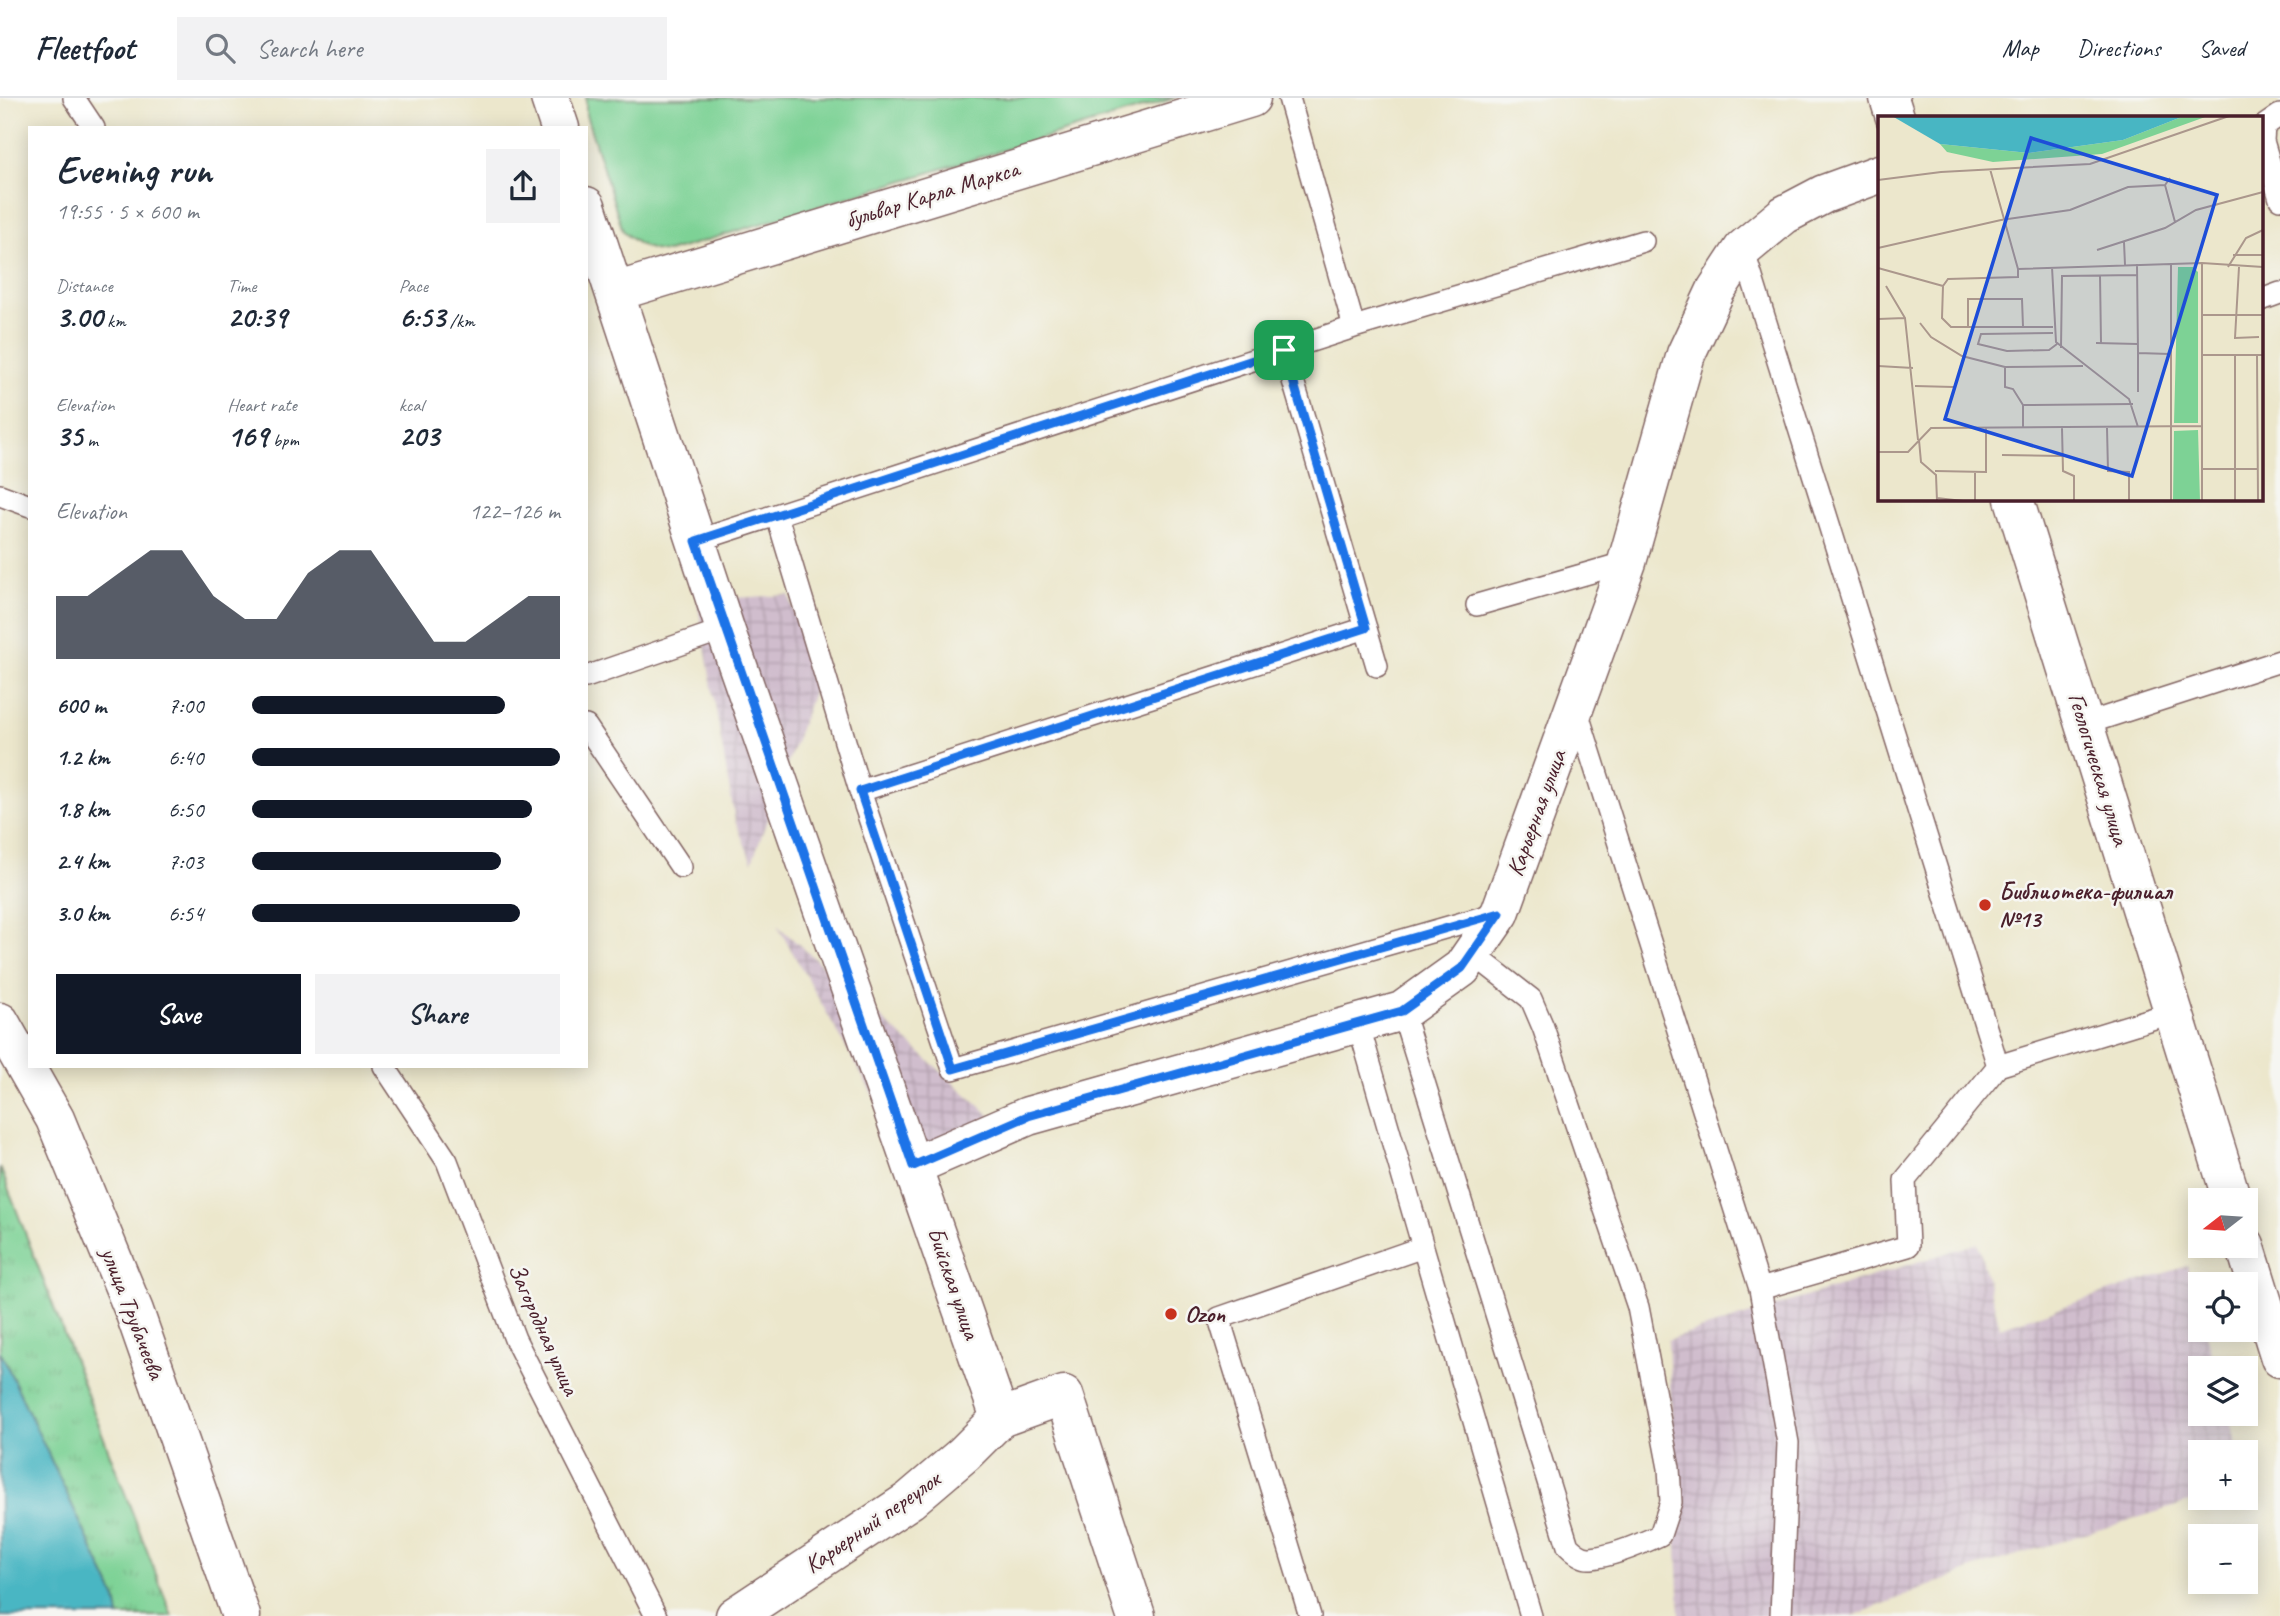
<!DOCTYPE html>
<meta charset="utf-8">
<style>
:root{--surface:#fff;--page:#f2f2f3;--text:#1f2937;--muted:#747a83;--line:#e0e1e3;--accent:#111827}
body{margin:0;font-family:Caveat,sans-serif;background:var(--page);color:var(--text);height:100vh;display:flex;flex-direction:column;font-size:26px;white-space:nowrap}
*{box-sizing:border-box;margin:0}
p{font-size:23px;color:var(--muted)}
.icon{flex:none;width:38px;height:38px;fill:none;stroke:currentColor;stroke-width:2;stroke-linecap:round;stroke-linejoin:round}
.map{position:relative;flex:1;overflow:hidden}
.side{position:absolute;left:28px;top:28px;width:560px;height:942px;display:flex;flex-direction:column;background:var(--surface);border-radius:0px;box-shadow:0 4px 18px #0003}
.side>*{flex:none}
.needle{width:46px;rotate:253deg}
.controls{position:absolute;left:2188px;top:1090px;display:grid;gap:14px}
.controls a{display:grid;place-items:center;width:70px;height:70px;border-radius:0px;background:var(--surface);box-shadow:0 4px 18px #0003;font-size:35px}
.pin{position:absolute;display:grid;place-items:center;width:60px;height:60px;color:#fff;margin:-30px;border-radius:14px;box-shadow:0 4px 10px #0006}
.round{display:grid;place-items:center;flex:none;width:74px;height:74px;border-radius:0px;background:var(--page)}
.headline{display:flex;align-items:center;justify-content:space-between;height:119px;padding:0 28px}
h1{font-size:38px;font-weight:800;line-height:52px}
.stats{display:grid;grid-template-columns:repeat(3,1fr);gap:10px;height:119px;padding:7px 28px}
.stats div{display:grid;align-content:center}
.stats b{font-size:30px;font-weight:800}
.stats small{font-size:19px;font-weight:400}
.stats p{font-size:19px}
.chart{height:196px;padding:14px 28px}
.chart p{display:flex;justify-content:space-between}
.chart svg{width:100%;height:126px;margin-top:7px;fill:var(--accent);opacity:.7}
.primary-button{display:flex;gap:14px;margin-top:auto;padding:14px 28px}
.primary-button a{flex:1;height:80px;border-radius:0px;background:var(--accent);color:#fff;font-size:28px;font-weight:800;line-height:80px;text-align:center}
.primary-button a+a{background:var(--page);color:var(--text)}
ul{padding:0 28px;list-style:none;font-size:23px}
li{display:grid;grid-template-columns:112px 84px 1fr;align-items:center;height:52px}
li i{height:18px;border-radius:9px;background:var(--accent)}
header{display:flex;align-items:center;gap:42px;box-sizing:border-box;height:98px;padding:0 35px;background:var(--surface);border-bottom:2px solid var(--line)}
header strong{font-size:33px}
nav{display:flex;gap:38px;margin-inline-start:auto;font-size:24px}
.search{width:490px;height:63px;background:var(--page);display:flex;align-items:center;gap:18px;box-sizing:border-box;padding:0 24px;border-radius:0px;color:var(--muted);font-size:26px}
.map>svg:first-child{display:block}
.industrial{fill:url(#industrial-grid)}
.grass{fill:url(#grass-tufts);stroke:#647860;stroke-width:2}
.green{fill:#7dd295;stroke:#647860;stroke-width:2}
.water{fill:#48b6c3;stroke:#496a77;stroke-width:2}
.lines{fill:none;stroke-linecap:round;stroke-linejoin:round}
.service-casing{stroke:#836563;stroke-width:24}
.minor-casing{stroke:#836563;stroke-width:41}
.tertiary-casing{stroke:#836563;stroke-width:41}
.secondary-casing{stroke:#836563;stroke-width:41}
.service{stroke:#fff;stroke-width:21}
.minor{stroke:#fff;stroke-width:38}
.tertiary{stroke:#fff;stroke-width:38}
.secondary{stroke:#fff;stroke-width:38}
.route-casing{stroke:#fff;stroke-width:14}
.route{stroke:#1a73e8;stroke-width:9}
.poi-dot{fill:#c8321e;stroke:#f6f6f2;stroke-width:2.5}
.labels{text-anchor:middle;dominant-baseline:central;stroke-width:5;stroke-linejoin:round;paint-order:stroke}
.street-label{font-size:24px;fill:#4a1f2b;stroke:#f6f6f2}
.poi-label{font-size:24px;font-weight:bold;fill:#4a1f2b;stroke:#f6f6f2;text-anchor:start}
.inset-road{fill:none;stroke:#ab978c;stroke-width:2}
.view{fill:#1d4ed8;fill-opacity:0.15;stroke:#1d4ed8;stroke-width:3.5}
.inset-edge{fill:none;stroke:#4a1f2b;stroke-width:3.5}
</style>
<header>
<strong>Fleetfoot</strong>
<div class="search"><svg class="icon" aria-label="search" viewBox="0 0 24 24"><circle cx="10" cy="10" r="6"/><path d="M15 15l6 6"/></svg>Search here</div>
<nav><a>Map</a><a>Directions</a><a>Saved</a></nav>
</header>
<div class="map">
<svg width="2280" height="1518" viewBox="0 0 2280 1518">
<defs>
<pattern id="industrial-grid" width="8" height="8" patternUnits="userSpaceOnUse" patternTransform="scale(1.75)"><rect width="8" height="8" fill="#d0bdcd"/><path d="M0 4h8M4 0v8" fill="none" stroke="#b4a2b0"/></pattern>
<pattern id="grass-tufts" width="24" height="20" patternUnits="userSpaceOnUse" patternTransform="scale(1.75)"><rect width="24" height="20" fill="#7dd295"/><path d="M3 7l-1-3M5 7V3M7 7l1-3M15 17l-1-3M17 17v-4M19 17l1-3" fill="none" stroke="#6eb481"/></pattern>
</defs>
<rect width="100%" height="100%" fill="#f6f6f2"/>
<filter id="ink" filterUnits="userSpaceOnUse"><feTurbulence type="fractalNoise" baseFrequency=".0143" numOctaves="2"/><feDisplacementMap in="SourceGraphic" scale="14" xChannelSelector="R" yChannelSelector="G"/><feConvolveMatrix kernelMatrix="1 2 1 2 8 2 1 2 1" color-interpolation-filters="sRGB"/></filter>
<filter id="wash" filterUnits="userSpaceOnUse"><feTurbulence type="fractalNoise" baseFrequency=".00686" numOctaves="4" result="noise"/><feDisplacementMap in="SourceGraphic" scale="28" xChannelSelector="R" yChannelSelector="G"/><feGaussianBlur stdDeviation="1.57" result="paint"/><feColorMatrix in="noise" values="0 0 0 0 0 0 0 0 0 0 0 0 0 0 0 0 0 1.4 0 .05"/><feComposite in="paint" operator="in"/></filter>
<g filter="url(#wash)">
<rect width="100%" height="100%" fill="#ece7cc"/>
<path class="industrial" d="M789,497L816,586L752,764L735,723L697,502Z
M777,827L991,1018L913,1068Z
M1978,1145L2000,1229L2187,1168L2200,1214V1232H2205L2216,1270H2200V1316H2228L2239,1354H2200L2202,1400L1975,1470L1853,1518H1680L1668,1242Z"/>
<path class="grass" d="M0,1069L172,1518H119L116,1501L0,1253Z"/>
<path class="green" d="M586,0H1175L668,154C649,153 637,147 623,133L586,17Z"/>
<path class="water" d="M0,1253L116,1501L119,1518H0Z"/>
</g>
<g filter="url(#ink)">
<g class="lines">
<defs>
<path id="service" d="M74,0L94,30
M2280,17L2264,28L2263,43L2280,101
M1743,151L1998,968L2174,914
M2261,202L2280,195
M1354,229L1643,143
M1284,252L1377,568
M0,397L30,408
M777,418L860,693L953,971L1497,815
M696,443L1354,229L1289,0
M1477,507L1627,464
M586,579L725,531
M1576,610L1760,1191L1908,1148L1905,1082L1998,968
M2085,626L2280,563
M586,628L681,769
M860,693L1366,530
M1402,913L1568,1448C1574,1454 1582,1461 1591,1460C1613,1458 1641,1446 1660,1437L1671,1404L1669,1370L1638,1209L1543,929L1531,901L1472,855
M1358,925L1423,1149
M384,968L447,1063L515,1241L656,1518
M1760,1191L1788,1345L1781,1518
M1310,1518L1219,1220L1423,1149L1531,1518"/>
<path id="minor" d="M1889,0L1895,19
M2014,401L2232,1102
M913,1068L1028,1018L1402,913L1462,870L1500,815L1627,464L1686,256L1716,192L1743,151L1784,117L1824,96L1879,76
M2245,1147L2280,1260
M1000,1320L1064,1297L1136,1518"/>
<path id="tertiary" d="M550,0L560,30
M586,108L725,531L1000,1320L964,1356L910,1402L735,1518
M615,194L1251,0"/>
<path id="secondary" d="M0,924L55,1021L134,1213L241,1518"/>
</defs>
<use href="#service" class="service-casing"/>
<use href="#minor" class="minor-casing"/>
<use href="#tertiary" class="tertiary-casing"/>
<use href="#secondary" class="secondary-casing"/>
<use href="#service" class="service"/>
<use href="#minor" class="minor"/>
<use href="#tertiary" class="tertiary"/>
<use href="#secondary" class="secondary"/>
</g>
</g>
<g class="lines" filter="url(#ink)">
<defs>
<path id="route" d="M1284,252L1366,530L860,693L953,971L1500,815L1462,870L1402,913L1028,1018L913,1068L696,443Z"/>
</defs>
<use href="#route" class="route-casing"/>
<use href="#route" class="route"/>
</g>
<g class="poi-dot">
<circle cx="1985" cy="807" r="7"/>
<circle cx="1171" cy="1216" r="7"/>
</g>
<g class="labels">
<g class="street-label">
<text transform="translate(932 96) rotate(-17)">бульвар Карла Маркса</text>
<text transform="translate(2099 671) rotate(73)">Геологическая улица</text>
<text transform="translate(1536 715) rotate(-70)">Карьерная улица</text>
<text transform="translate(954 1185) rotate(71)">Бийская улица</text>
<text transform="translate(133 1215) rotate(69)">улица Трубачеева</text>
<text transform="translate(544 1231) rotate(66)">Загородная улица</text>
<text transform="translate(872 1424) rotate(-35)">Карьерный переулок</text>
</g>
<g class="poi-label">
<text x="1999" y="793">Библиотека-филиал<tspan x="1999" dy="28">№13</tspan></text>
<text x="1185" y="1216">Ozon</text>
</g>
</g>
<g transform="translate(1878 18)">
<rect width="385" height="385" fill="#ece7cc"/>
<path d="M306,0H330L224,38L115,46L69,36L62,28L151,37L245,24Z" fill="#7dd295"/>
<path d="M300,151H315L320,156V307H296ZM320,314L322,385H295L296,315Z" fill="#7dd295"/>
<path d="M14,0H306L245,24L151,37L62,28Z" fill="#48b6c3"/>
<path class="inset-road" d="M112,53L140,153M0,64L63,56L212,48L351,0M287,69L297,106M246,126L247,149M0,132L123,104L192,94L250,71L287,69L292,62M219,134L287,112L318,94L385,76M355,139H385M324,147V385M259,148L260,237L292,238M174,151L178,226L251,283L260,311M350,151L368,122L385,114M361,151L357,222L381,221M0,152L65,170M140,153L324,147L385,151M222,159L223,227M8,170L27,202L40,324M324,199H385M0,203L27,202M42,207L53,221L84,240L127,251M90,210V183H144L145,211H73L64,202L65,170L70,163L140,161V153M145,211H175M175,217L103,218L100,228L129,235L171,234L179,228M218,227L260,228M183,232L184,160L259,159M324,239H385M379,239L380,385M0,250L35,252M37,270L76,271M260,276V237M145,289L135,273L127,271V251L205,250M145,312V289L255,288M184,312L185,355L196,360V385M229,312L230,355L251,356V385M41,324L43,346L58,359L59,385M0,336H30L53,312L324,310M124,339L185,340M324,353H380M57,355L108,356V312M59,382L85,385M97,385V356M293,385V148M357,385V239"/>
<path class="view" d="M153,22L339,79L254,360L67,303Z"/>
<rect width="385" height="385" class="inset-edge"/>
</g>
</svg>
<div class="controls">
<a><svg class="needle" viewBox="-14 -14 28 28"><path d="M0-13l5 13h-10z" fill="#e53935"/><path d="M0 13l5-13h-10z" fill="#747a83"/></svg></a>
<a><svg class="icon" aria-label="locate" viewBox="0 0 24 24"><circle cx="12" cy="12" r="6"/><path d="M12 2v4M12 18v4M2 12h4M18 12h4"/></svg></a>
<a><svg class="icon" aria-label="layers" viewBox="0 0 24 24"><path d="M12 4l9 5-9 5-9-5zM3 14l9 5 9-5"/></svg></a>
<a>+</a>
<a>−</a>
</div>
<div class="pin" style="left:1284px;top:252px;background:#1e9e55"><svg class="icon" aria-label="arrive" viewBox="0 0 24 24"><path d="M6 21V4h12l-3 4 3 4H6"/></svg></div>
<section class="side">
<div class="headline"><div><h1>Evening run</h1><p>19:55 · 5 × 600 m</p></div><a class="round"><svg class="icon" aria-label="share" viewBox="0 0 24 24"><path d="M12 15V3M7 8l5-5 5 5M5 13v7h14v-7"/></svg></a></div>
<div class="stats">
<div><p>Distance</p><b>3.00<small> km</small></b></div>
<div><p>Time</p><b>20:39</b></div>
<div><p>Pace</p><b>6:53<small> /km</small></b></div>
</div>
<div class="stats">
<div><p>Elevation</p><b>35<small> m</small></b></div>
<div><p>Heart rate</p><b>169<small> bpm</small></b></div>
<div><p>kcal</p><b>203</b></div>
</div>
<div class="chart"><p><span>Elevation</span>122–126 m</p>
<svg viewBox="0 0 160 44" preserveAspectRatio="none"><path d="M0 44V22L10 22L20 14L30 6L40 6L50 22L60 30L70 30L80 14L90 6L100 6L110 22L120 38L130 38L140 30L150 22L160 22V44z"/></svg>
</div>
<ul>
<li><b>600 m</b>7:00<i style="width:82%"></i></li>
<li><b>1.2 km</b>6:40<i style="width:100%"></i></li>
<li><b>1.8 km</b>6:50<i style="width:91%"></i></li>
<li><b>2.4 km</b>7:03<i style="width:81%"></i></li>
<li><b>3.0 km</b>6:54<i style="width:87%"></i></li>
</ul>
<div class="primary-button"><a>Save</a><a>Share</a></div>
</section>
</div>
